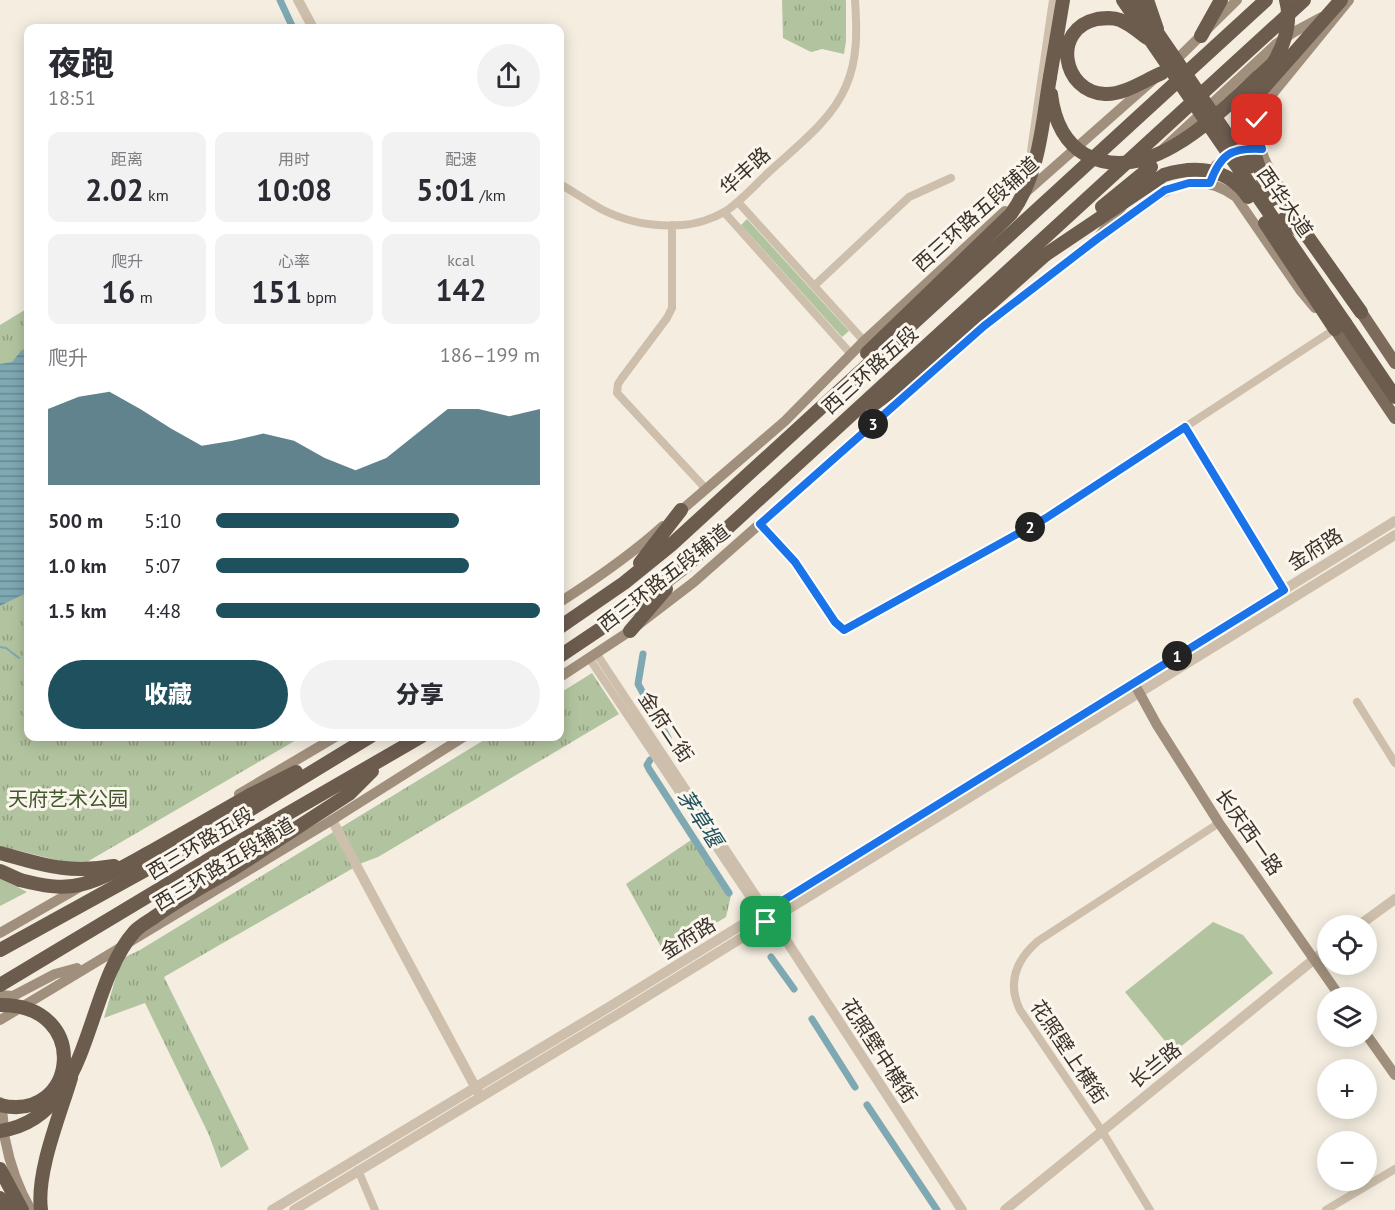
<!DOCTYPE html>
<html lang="zh">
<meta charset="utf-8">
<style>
:root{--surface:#fff;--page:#f2f2f3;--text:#2b2b33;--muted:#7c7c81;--accent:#1e505d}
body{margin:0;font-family:"PT Sans","Noto Sans SC",sans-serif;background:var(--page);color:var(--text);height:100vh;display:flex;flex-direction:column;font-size:22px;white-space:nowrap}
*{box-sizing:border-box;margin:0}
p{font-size:20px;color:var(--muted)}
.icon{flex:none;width:33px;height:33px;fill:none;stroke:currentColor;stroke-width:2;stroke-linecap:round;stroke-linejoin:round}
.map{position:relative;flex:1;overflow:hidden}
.side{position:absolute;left:24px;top:24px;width:540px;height:717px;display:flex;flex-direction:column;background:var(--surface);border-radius:12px;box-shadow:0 3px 15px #0003}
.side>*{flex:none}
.tools{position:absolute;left:1317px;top:915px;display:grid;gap:12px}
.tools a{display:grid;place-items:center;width:60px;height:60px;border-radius:50%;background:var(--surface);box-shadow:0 3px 15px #0003;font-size:30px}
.pin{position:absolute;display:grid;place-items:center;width:51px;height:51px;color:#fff;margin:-26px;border-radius:12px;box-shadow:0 3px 9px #0006}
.km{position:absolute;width:30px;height:30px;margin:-15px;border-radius:50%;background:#222;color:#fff;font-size:16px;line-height:30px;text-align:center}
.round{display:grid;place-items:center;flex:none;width:63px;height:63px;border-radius:32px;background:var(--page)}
.summary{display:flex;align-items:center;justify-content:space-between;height:102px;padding:0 24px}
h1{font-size:33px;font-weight:800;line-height:45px}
.figures{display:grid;grid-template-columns:repeat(3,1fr);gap:9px;height:102px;padding:6px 24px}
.figures div{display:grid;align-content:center;border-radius:12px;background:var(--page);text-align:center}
.figures b{font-size:30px;font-weight:800}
.figures small{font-size:16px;font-weight:400}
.figures p{font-size:16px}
.chart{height:168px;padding:12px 24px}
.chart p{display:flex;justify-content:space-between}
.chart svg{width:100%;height:108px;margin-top:6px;fill:var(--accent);opacity:.7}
.button{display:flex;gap:12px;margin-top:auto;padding:12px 24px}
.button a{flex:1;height:69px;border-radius:36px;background:var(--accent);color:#fff;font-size:24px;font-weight:800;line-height:69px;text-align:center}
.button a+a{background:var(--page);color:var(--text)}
ul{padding:0 24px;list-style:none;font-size:20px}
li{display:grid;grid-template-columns:96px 72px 1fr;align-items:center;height:45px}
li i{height:15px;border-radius:8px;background:var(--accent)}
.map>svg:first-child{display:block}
.grass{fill:#b2c49f}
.park{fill:url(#park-tufts)}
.water{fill:url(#water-rules)}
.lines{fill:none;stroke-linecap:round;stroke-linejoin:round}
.stream{stroke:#7ea8b2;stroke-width:2}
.canal{stroke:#7ea8b2;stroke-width:7}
.minor{stroke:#cdbfab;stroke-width:8}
.tertiary{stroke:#cdbfab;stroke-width:10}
.secondary{stroke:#a08f7c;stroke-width:10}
.primary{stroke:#7c6b5b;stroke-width:12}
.trunk{stroke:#6c5c4e;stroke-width:14}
.trunk-bridge{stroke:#6c5c4e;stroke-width:14}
.route-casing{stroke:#fff;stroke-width:12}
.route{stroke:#1a73e8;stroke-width:8}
.labels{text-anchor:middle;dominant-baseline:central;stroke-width:6;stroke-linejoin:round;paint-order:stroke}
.street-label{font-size:20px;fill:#3a322a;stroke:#fbf6ed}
.park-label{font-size:20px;fill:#43592d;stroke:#fbf6ed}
.water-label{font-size:21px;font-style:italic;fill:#1e505d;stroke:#fbf6ed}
</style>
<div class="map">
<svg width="1395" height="1210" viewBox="0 0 1395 1210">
<defs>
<pattern id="park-tufts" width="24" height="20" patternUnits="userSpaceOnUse" patternTransform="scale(1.5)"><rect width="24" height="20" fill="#b2c49f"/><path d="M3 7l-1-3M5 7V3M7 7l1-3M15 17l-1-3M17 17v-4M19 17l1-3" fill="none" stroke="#92a082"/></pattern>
<pattern id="water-rules" width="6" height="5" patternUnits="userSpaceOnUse" patternTransform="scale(1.5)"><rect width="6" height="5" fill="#7ea8b2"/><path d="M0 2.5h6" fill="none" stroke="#688991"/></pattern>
</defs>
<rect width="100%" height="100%" fill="#f4ede0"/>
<path class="grass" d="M747,219L849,331L842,337L741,225Z
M0,878L27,892L0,906Z
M1213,922L1243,935L1273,973L1174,1052L1125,992Z"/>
<path class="park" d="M782,0H846V41L844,54L822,49L811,52L783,38Z
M28,308V736H296L298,739L80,866L0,846V325Z
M592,673L619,714L378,857L362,863L164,977L249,1149L221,1168L209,1135L145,1003L104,1018L121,959L140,950L489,737L560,736V693Z
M691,840L732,891L726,917L665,954L626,884Z"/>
<path class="water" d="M28,347V592L0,606V364L12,362L21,351Z"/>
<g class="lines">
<path class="stream" d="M0,647L6,648L19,658"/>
<path class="canal" d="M280,0L293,28
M643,654L638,684L668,738
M650,760L647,765L649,769L729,893
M771,957L794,989
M812,1019L855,1087
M867,1105L937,1210"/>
<path class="minor" d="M560,184C574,192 588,202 603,210C627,222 656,227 683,225C697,224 714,218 726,211C742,200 756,184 770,171C797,146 832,120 846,86C858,59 857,29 855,0
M738,202L864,341
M724,212L851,354
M672,225V308L667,318L622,378L618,384L617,393L706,489
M814,286L909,197L951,178
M1185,427L1284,590
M760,524L795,562L835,622L845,630L1046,518L1335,329
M596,653L766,910
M589,658L761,914
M1357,702L1395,763
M358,1170L375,1210
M1150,1210L1102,1131L1020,1010C1007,983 1016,960 1038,941L1219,823
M1326,1210L1395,1169"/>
<path class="tertiary" d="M298,0L313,28
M1032,151L1054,0
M332,820L479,1094
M769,914L962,1210
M1358,926L1395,899
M272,1210L609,1007L1395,521
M294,1210L615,1016L1395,535
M1005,1210L1328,948"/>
<path class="secondary" d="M1172,64L1237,0
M1164,148L1276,44L1294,32L1322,17
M1211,179L1216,165L1235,151
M1283,191C1265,165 1251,138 1262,107L1349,0
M1025,193L1153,80
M1107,232C1147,204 1187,160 1236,197L1300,290L1315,308
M677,514L785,421L864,341L1005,211
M560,602C596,579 631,555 663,526
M560,677L630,631L694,582L984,326L1097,239L1124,204
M1134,683L1157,725L1219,823L1341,998
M239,794L337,736
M0,933L80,887
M0,995L13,996L55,974L77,968
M0,1020L332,820L465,736
M1366,1034L1395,1075
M0,1102C4,1114 3,1127 5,1139C10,1165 18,1188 31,1210"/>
<path class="primary" d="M1361,312L1395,363
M1335,329L1395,418"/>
<path class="trunk" d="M1147,0L1157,29
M1201,36L1221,0
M1147,38C1139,32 1130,24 1120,20C1113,17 1105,18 1097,19C1051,29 1062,92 1105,94C1124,95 1145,80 1162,73
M1050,77L1063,0
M1258,77L1274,62
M1262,177L1271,200
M1284,219L1303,233
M1337,278L1361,312
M1310,291L1335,329
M1345,323L1395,397
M873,405L897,387L1045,255
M640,563L681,510
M560,627L624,583L671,545L1266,0
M630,631L666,589
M560,656L633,607L686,566L1304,0
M250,795L296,772
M232,870L349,794L372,771
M0,871L20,880
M0,950L207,836L371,736
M0,985L218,854L422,736
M0,1169L22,1210
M0,1198L7,1210
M41,1210C36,1172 60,1115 71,1078"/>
<path class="trunk-bridge" d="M1123,0L1345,323
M1135,0L1249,167
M1274,62C1285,43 1292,22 1286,0
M1051,94C1054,119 1063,142 1086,155C1148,187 1217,115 1258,77
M1102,207L1151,167
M1265,223L1310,291
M1045,255L1164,175C1196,165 1229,168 1248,197
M1337,278L1259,168C1250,142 1247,120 1258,94L1341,0
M867,353L1011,214C1040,174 1042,124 1050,77
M0,853C44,865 67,874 114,866
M20,880C40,885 62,890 83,884C108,877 132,862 154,850C186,832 218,813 250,795
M0,1005C93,1004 77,1124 0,1105
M0,1131C93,1118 83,989 135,931C140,926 147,922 153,918C178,900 205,885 232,870"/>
</g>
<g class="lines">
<defs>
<path id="route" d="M766,922L761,914L1284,590L1185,427L1046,518L844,630L835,622L795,562L760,524L984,326L1097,239L1165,190L1189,183H1210C1220,155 1231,147 1262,149L1258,134L1257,120"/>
</defs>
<use href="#route" class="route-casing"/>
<use href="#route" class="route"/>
</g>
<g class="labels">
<g class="street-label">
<text transform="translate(745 171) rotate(-42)">华丰路</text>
<text transform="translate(1285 202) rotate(55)">西华大道</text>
<text transform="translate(976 214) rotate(-42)">西三环路五段辅道</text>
<text transform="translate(870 370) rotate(-42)">西三环路五段</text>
<text transform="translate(1315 549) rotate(-32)">金府路</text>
<text transform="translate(664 578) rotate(-38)">西三环路五段辅道</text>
<text transform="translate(666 727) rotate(56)">金府二街</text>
<text transform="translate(1249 832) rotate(55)">长庆西一路</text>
<text transform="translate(200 843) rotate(-31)">西三环路五段</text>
<text transform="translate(224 864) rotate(-31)">西三环路五段辅道</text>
<text transform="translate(688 938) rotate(-32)">金府路</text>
<text transform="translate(879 1051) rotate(57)">花照壁中横街</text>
<text transform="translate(1069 1052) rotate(56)">花照壁上横街</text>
<text transform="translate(1155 1065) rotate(-39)">长兰路</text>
</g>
<g class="park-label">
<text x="68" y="799">天府艺术公园</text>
</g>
<g class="water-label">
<text transform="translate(700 818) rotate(57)">茅草堰</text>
</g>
</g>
</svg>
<div class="tools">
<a><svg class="icon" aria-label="locate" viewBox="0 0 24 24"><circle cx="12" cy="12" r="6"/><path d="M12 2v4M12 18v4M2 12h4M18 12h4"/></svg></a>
<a><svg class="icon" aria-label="layers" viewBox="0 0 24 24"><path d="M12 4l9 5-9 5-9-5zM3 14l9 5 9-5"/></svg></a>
<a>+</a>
<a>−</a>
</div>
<div class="pin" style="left:766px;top:922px;background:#1e9e55"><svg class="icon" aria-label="arrive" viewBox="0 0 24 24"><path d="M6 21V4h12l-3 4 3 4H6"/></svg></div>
<div class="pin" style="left:1257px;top:120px;background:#d93025"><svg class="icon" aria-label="check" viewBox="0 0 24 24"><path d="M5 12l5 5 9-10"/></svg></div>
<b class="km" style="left:1177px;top:656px">1</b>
<b class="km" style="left:1030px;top:527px">2</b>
<b class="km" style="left:873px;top:424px">3</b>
<section class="side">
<div class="summary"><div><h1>夜跑</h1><p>18:51</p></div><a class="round"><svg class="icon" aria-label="share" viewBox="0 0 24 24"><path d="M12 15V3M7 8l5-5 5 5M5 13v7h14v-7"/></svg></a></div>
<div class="figures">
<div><p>距离</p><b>2.02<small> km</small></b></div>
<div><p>用时</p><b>10:08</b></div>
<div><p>配速</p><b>5:01<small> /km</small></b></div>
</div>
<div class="figures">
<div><p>爬升</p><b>16<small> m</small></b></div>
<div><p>心率</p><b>151<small> bpm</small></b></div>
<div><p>kcal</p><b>142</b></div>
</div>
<div class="chart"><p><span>爬升</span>186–199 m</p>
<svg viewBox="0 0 160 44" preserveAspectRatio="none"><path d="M0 44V13L10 8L20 6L30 13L40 21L50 28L60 26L70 23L80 26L90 33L100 38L110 33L120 23L130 13L140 13L150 16L160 13V44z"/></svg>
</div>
<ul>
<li><b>500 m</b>5:10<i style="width:75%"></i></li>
<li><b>1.0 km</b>5:07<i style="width:78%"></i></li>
<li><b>1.5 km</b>4:48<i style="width:100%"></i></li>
</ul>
<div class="button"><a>收藏</a><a>分享</a></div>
</section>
</div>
